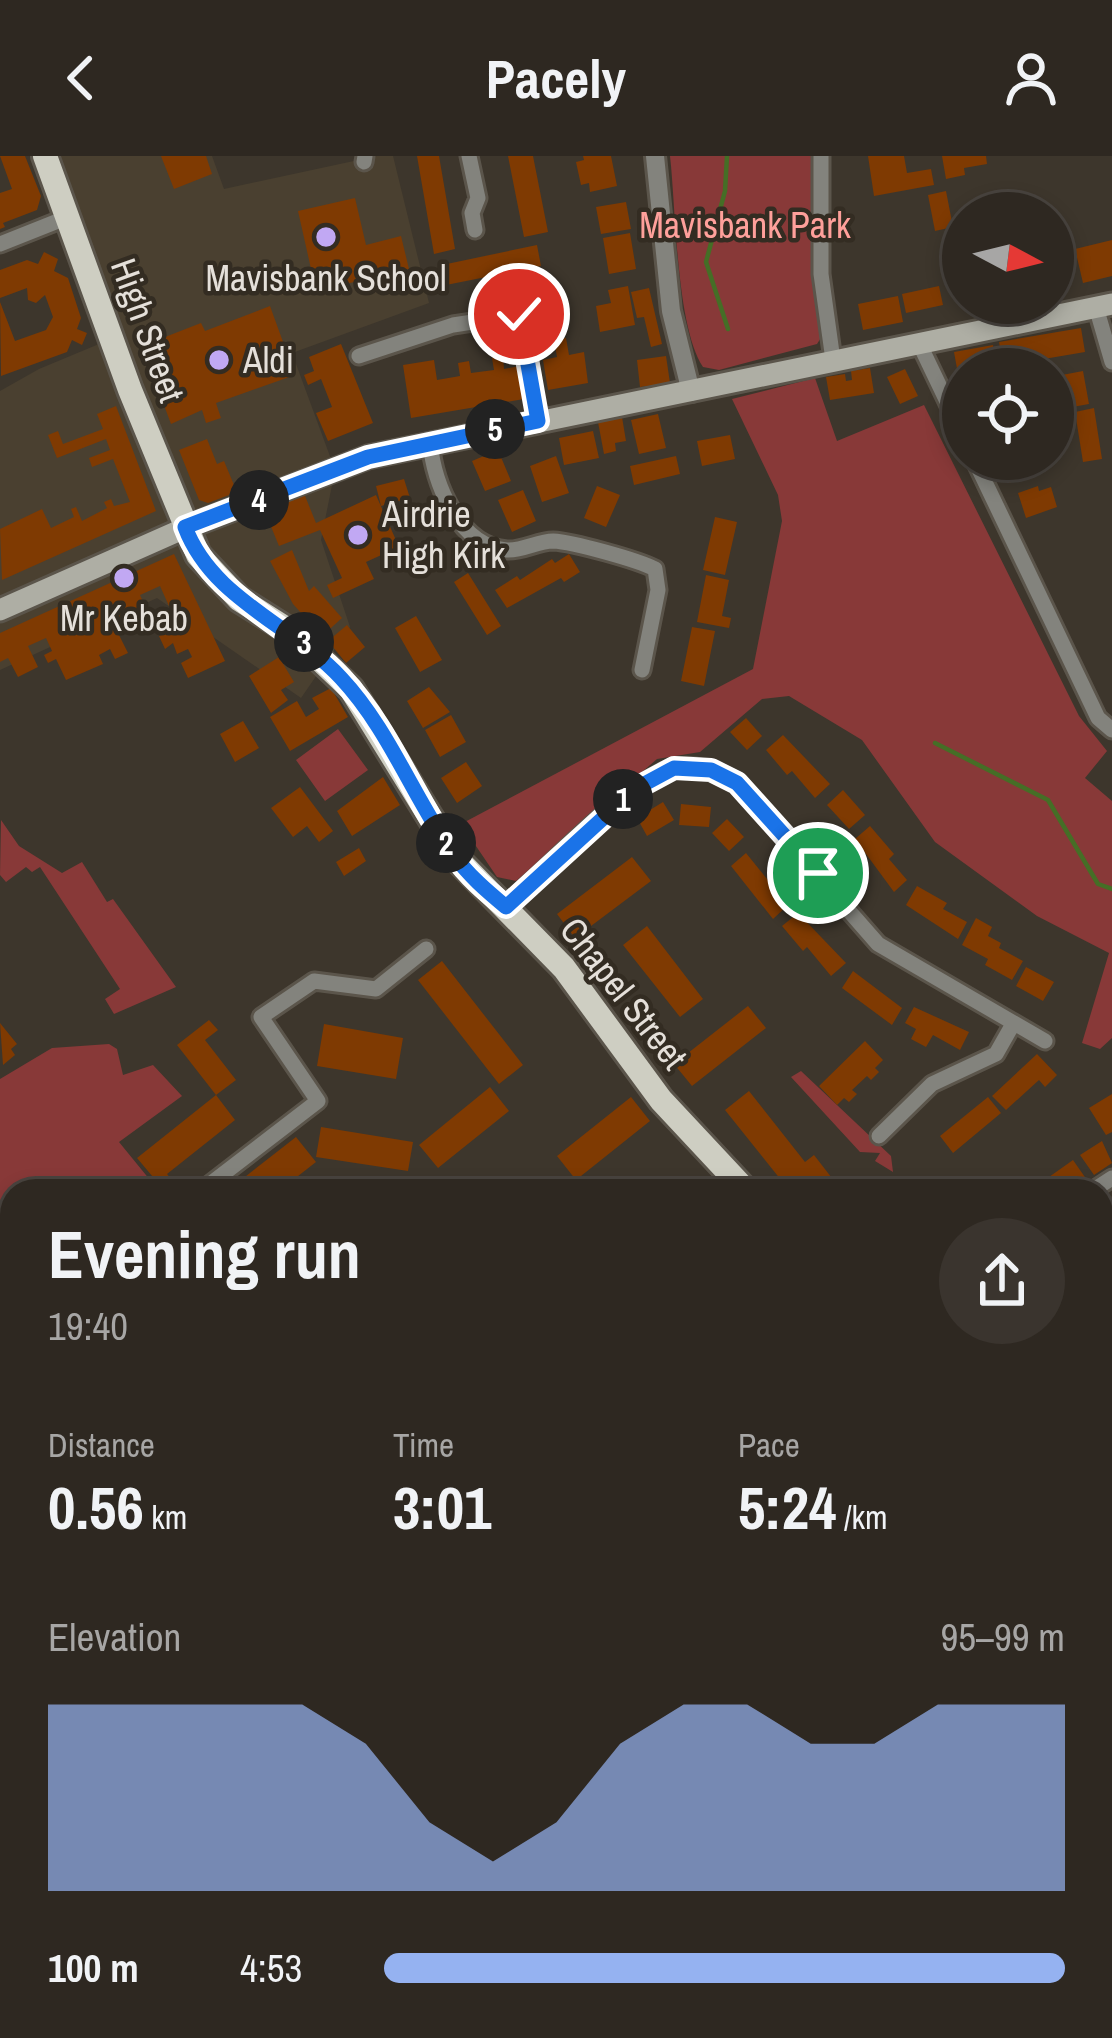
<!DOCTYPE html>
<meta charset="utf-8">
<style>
:root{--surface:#2e2821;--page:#3a342e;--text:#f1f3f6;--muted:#a7a6a5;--line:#49443f;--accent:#95b2f1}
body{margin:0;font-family:"Archivo Narrow",sans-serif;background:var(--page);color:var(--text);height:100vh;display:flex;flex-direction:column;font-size:45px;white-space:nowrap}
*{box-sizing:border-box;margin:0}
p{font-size:39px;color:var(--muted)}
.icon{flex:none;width:66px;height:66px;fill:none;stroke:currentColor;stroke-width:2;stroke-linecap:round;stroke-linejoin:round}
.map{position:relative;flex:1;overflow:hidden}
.sheet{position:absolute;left:0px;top:1023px;width:1113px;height:861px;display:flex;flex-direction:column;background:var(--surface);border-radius:36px 36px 0 0;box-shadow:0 6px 18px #0003,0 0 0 3px var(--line)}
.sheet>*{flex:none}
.needle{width:78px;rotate:97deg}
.controls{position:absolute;left:942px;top:36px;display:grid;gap:24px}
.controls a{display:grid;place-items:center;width:132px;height:132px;border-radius:50%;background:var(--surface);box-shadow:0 6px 18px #0003,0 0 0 3px var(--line);font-size:60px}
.pin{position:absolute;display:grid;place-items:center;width:102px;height:102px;color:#fff;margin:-51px;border:6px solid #fff;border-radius:50%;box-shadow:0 3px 12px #0007}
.km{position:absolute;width:60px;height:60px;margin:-30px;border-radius:50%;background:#222;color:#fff;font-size:33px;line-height:60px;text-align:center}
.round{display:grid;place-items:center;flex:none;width:126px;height:126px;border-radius:63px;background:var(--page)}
.headline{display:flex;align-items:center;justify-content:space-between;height:204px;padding:0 48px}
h1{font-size:66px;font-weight:700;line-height:90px}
.metrics{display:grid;grid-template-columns:repeat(3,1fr);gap:18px;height:204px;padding:12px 48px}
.metrics div{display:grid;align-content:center}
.metrics b{font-size:60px;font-weight:700}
.metrics small{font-size:33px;font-weight:400}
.metrics p{font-size:33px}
.chart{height:336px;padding:24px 48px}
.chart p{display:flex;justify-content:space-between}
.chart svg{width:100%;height:216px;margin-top:12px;fill:var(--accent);opacity:.7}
ul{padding:0 48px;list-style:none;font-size:39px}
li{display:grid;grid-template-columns:192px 144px 1fr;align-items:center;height:90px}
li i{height:30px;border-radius:15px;background:var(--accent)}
header{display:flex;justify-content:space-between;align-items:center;height:156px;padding:0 48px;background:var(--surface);font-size:54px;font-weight:700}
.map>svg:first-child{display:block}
.built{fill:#4a4030}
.green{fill:#883938}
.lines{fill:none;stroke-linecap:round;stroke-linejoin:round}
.stream{stroke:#456e26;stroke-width:4.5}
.building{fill:#7f3a02}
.minor-casing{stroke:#5b554b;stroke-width:21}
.tertiary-casing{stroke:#5b554b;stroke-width:24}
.secondary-casing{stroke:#5b554b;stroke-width:27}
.primary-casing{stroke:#5b554b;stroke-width:30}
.minor{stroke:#83837d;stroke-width:15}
.tertiary{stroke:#83837d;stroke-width:18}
.secondary{stroke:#aeaea4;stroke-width:21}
.primary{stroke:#cecec2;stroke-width:24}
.route-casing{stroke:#fff;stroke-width:24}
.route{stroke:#1a73e8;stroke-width:15}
.poi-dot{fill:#c1a8f3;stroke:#332c22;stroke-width:4.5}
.labels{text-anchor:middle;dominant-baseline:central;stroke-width:9;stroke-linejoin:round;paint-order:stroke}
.park-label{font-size:36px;fill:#ffa09b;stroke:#332c22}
.poi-label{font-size:36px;fill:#e5e0da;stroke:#332c22}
.street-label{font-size:36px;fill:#e5e0da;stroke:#332c22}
</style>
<header><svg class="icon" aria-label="back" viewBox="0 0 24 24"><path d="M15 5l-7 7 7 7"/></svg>Pacely<svg class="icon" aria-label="person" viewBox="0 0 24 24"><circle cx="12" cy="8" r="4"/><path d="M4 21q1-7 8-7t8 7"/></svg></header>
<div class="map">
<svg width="1112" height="1882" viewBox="0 0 1112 1882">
<rect width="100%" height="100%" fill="#3d362c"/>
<path class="built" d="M46,0H212L224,33L377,0H393L429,147L292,197L335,314L321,384L350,471L301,542L157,442L0,514V235L39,213L111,183Z
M1112,1040V1311L1111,1312L1101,1302V1047Z"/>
<path class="green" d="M670,0H815L813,107L822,180L817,188L719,214L703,211C676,170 676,52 670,0Z
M815,222L837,285L924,249L1079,560L1107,595L1085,622L1112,645V882L1100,893L1082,887L1109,797L1037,760L935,686L862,584L789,540L762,543L700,596L657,603L516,725L497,721L461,668L753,513L782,365L778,339L732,243Z
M338,573L368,614L325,645L296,604Z
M1,664L19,690L62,717L82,706L107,746L113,743L176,831L114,858L105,843L120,833L40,711L32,716L26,711L6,726L0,719Z
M109,888L117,893L123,919L153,909L182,940L119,986L159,1035H12V1134L0,1111V923L52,892Z
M801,915L891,1000L893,1016L875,1005L880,997L860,996L791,921Z
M270,1872H639L644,1882H281Z"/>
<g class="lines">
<path class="stream" d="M727,0L725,35L706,106L728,173
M935,587L1048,644L1098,728L1112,733"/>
</g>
<path class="building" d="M0,0H25L41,40L37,54L3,67L5,71L0,73V37L12,33Z
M161,0H206L212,18L174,33Z
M417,0H439L455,93L434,98Z
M508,0H533L548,76L524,81Z
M583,0H611L617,30L590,36L589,27L581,29L576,6L584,4Z
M868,0H904L907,17L931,13L934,29L874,40Z
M942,0H986L987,8L964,12L965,19L946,23Z
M946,35L953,71L935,75L928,39Z
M355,42L366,89L401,80L409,113L316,135L298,55Z
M626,46L631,73L601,78L596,51Z
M630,77L636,113L609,118L603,82Z
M1112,84V120L1083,127L1075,93Z
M537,89L541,110L446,129L442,109Z
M44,96L58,103L54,115L68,122L81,162L77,173L87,177L82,189L72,184L67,196L1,220L0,146L15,185L46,174L53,161L45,139L36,147L28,144L27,132L0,142V114L27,104L38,108Z
M628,130L635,169L600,176L596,150L611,147L608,134Z
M939,130L943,149L906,157L902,138Z
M649,132L662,188L651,191L644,161L637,162L631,136Z
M898,140L903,166L863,174L858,148Z
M270,150L295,219L216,247L221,262L206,267L202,254L171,268L142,190L201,167L205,175Z
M1081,172L1085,196L1003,210L999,186Z
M566,182L569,199L584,196L588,227L548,234L543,204L557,201L554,184Z
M341,188L373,267L328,285L316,257L332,251L321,223L308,229L304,219L314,215L309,201Z
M993,189L997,210L963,213L958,218L954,196Z
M503,200L504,213L519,210L524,243L411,262L403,209L434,204L437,224L460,220L458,207L469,205L471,217L494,214L492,202Z
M666,200L670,227L640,231L637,204Z
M870,212L874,237L830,244L826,221L845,218L846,225L852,224L851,215Z
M905,213L918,240L900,248L887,221Z
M1083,215L1089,248L1067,252L1062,219Z
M116,250L156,355L2,424L0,373L42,353L51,372L74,361L71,353L76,351L82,365L107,352L104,346L111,343L114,350L130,346L113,303L92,311L89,302L110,294L106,283L57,302L48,279L58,275L63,288L103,273L97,258Z
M1094,252L1102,303L1083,306L1075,256Z
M658,258L666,292L639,298L631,264Z
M622,261L626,285L615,287L616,295L604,298L598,266Z
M593,275L599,302L564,309L559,282Z
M730,279L735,303L702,310L697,285Z
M207,283L217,308L224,305L234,329L229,339L208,347L199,344L179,294Z
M498,294L511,325L485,335L472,305Z
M556,300L569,337L542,346L530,310Z
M676,300L680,318L634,329L630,310Z
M998,303H1021L1028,319L1009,327Z
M404,323L410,342L381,350L376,330Z
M597,330L620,339L606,371L584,362Z
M1038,330L1039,335L1051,331L1057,351L1026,362L1018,337Z
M523,334L536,365L512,376L498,344Z
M303,335L316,367L376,339L399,391L366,406L374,423L333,442L327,429L342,422L320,374L279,390L263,351Z
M715,361L737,366L725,419L703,414Z
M292,394L309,435L314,430L342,462L322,480L293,448L270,405Z
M174,398L225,505L188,522L181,507L192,501L188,493L177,498L173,487L165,493L159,480L178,470L160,430L140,439L147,455L116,473L128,497L115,503L110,493L99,499L103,508L66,524L56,503L48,507L44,499L52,495L46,482L28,490L38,511L18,521L8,502L0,506V477Z
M569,398L580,416L564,426L561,422L507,452L495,434L517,420L520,424L552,403L555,407Z
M468,417L501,470L487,479L454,426Z
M706,419L729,424L722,460L731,462L729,472L697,466Z
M416,460L442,504L420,516L395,472Z
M347,469L365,491L346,507L328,485Z
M692,471L715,475L704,530L681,525Z
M279,501L294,526L281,534L288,544L271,557L249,520Z
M429,531L450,556L423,572L407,545Z
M331,532L348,561L290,595L270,561L297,545L306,561L319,553L312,542Z
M451,559L466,586L440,601L425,574Z
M746,562L762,580L747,594L730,576Z
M243,565L259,592L235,606L220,578Z
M783,579L830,628L815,642L792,615L787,619L766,594Z
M466,606L482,630L457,647L441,622Z
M383,621L400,649L352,680L337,655Z
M300,631L333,675L319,686L307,670L293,681L271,652Z
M843,634L865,659L849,673L827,649Z
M663,646L674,664L647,680L637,662Z
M681,648L711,651L709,671L679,669Z
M727,663L744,681L729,695L712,677Z
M870,670L894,698L889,703L907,724L894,736L855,683Z
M359,692L366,705L344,720L336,706Z
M746,697L788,749L773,763L731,710Z
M632,701L651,725L575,782L557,758Z
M917,730L947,747L943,753L967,766L958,783L906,749Z
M798,757L846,807L831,820L807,791L803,795L782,770Z
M976,762L992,771L988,780L1001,787L999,792L1023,805L1012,824L985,809L988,803L962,789Z
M647,770L703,843L680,861L623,789Z
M442,805L523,909L499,928L418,824Z
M1026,811L1054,826L1043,845L1016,830Z
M853,815L902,852L892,869L842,832Z
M748,850L766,872L692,930L674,908Z
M914,851L969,876L960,894L933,879L926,891L911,883L916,873L905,867Z
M209,864L218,874L205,884L236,924L216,939L177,889Z
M0,867L17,888L11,893L15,899L3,909Z
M324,868L403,882L396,923L317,910Z
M865,885L883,904L875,912L879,916L871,924L867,920L852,934L857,938L849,946L844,942L837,949L819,930Z
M1037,898L1057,919L1045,931L1039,924L1006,954L992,940Z
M490,931L509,955L438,1012L419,989Z
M749,935L805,1006L814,999L842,1035H804L794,1022L785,1029L725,954Z
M1112,938V976L1106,979L1089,952Z
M216,939L235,964L167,1018L173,1025L163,1033L137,1002Z
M631,941L650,965L576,1024L557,1000Z
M988,941L1001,957L953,997L940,980Z
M321,971L413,986L408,1015L316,1001Z
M296,981L316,1006L279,1035H227Z
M1102,985L1112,1007L1094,1019L1080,999Z
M1073,1004L1087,1024L1071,1035H1059L1049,1021Z
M1112,1145V1230L1101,1213V1153Z
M0,1267L12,1300L11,1351L6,1335L0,1338Z
M1101,1304L1112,1315V1356L1105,1360L1101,1356Z
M1101,1413L1112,1423V1460L1101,1450Z
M0,1507L12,1508V1593L0,1592Z
M9,1697H12V1722L8,1724L12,1733L2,1739L7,1747L0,1751V1702Z
M1112,1858V1881L1091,1882L1087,1872H1101V1861Z"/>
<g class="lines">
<defs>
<path id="minor" d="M469,0L478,42L472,57L475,74
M821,0V118L833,204
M364,6L365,0
M0,88L68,61
M1096,151L1112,206
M519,158L538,265
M919,187L963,279
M359,200L453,169L558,153
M430,286C434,327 458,390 507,394C523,395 538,385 553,385C573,386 638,404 655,413L658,434L642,514
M974,303L1098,562L1112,574
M505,751C540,719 633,622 673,612C696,606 717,617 737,627L878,788L1045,885
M879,980L932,928L996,898L1013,868
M201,1035L318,945L261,861L314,825L376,833L426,793
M1092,1035L1112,1022
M0,1158V1177
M0,1672L12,1665
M0,1853L17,1882
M662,1872L668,1882
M863,1872L868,1882
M1066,1872L1069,1882
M228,1882L237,1872"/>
<path id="tertiary" d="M655,0L671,155L691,236"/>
<path id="secondary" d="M0,454L185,372L368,301L1112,148"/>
<path id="primary" d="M45,0L130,234L198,399L239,443L291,476L351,533L454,700L564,812L661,944L746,1035
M1101,1382L1112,1392"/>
</defs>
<use href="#minor" class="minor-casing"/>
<use href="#tertiary" class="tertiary-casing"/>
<use href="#secondary" class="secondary-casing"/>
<use href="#primary" class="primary-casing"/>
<use href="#minor" class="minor"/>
<use href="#tertiary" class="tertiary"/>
<use href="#secondary" class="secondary"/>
<use href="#primary" class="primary"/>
</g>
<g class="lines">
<defs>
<path id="route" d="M519,158L538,265L368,301L185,371C212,443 291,468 341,522C389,573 414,643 454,699C468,719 487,735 506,751L635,633L674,612L711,614L737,627L818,717"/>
</defs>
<use href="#route" class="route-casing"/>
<use href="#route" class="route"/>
</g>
<g class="poi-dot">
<circle cx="326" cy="81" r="12"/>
<circle cx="219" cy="204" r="12"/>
<circle cx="358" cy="379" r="12"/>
<circle cx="124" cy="422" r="12"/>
</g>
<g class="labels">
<g class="park-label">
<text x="745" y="69">Mavisbank Park</text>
</g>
<g class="poi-label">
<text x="326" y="122">Mavisbank School</text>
<text x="243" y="204" text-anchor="start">Aldi</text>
<text x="382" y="358" text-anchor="start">Airdrie<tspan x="382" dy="41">High Kirk</tspan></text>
<text x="124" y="462">Mr Kebab</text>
</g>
<g class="street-label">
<text transform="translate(148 174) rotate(70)">High Street</text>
<text transform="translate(624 837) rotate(52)">Chapel Street</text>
</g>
</g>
</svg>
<div class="controls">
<a><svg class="needle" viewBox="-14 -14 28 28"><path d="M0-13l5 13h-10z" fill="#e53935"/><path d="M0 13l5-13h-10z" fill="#a7a6a5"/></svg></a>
<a><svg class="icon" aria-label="locate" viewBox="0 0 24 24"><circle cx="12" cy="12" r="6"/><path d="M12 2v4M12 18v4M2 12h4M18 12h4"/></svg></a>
</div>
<div class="pin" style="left:818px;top:717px;background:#1e9e55"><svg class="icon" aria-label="arrive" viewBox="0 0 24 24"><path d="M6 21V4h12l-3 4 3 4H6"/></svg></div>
<div class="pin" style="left:519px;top:158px;background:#d93025"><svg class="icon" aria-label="check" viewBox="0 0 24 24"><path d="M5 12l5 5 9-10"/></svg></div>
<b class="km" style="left:623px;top:643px">1</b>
<b class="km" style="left:446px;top:687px">2</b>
<b class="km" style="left:304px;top:486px">3</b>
<b class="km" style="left:259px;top:344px">4</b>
<b class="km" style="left:495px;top:273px">5</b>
<section class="sheet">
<div class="headline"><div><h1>Evening run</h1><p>19:40</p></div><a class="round"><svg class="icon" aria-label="share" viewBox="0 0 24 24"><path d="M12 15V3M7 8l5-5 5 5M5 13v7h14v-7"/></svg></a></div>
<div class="metrics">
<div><p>Distance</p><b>0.56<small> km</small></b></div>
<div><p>Time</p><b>3:01</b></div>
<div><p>Pace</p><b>5:24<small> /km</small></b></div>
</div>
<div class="chart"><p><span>Elevation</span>95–99 m</p>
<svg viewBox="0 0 160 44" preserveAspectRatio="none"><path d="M0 44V6L10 6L20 6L30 6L40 6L50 14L60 30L70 38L80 30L90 14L100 6L110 6L120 14L130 14L140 6L150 6L160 6V44z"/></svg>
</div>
<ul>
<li><b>100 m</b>4:53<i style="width:100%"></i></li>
</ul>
</section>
</div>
